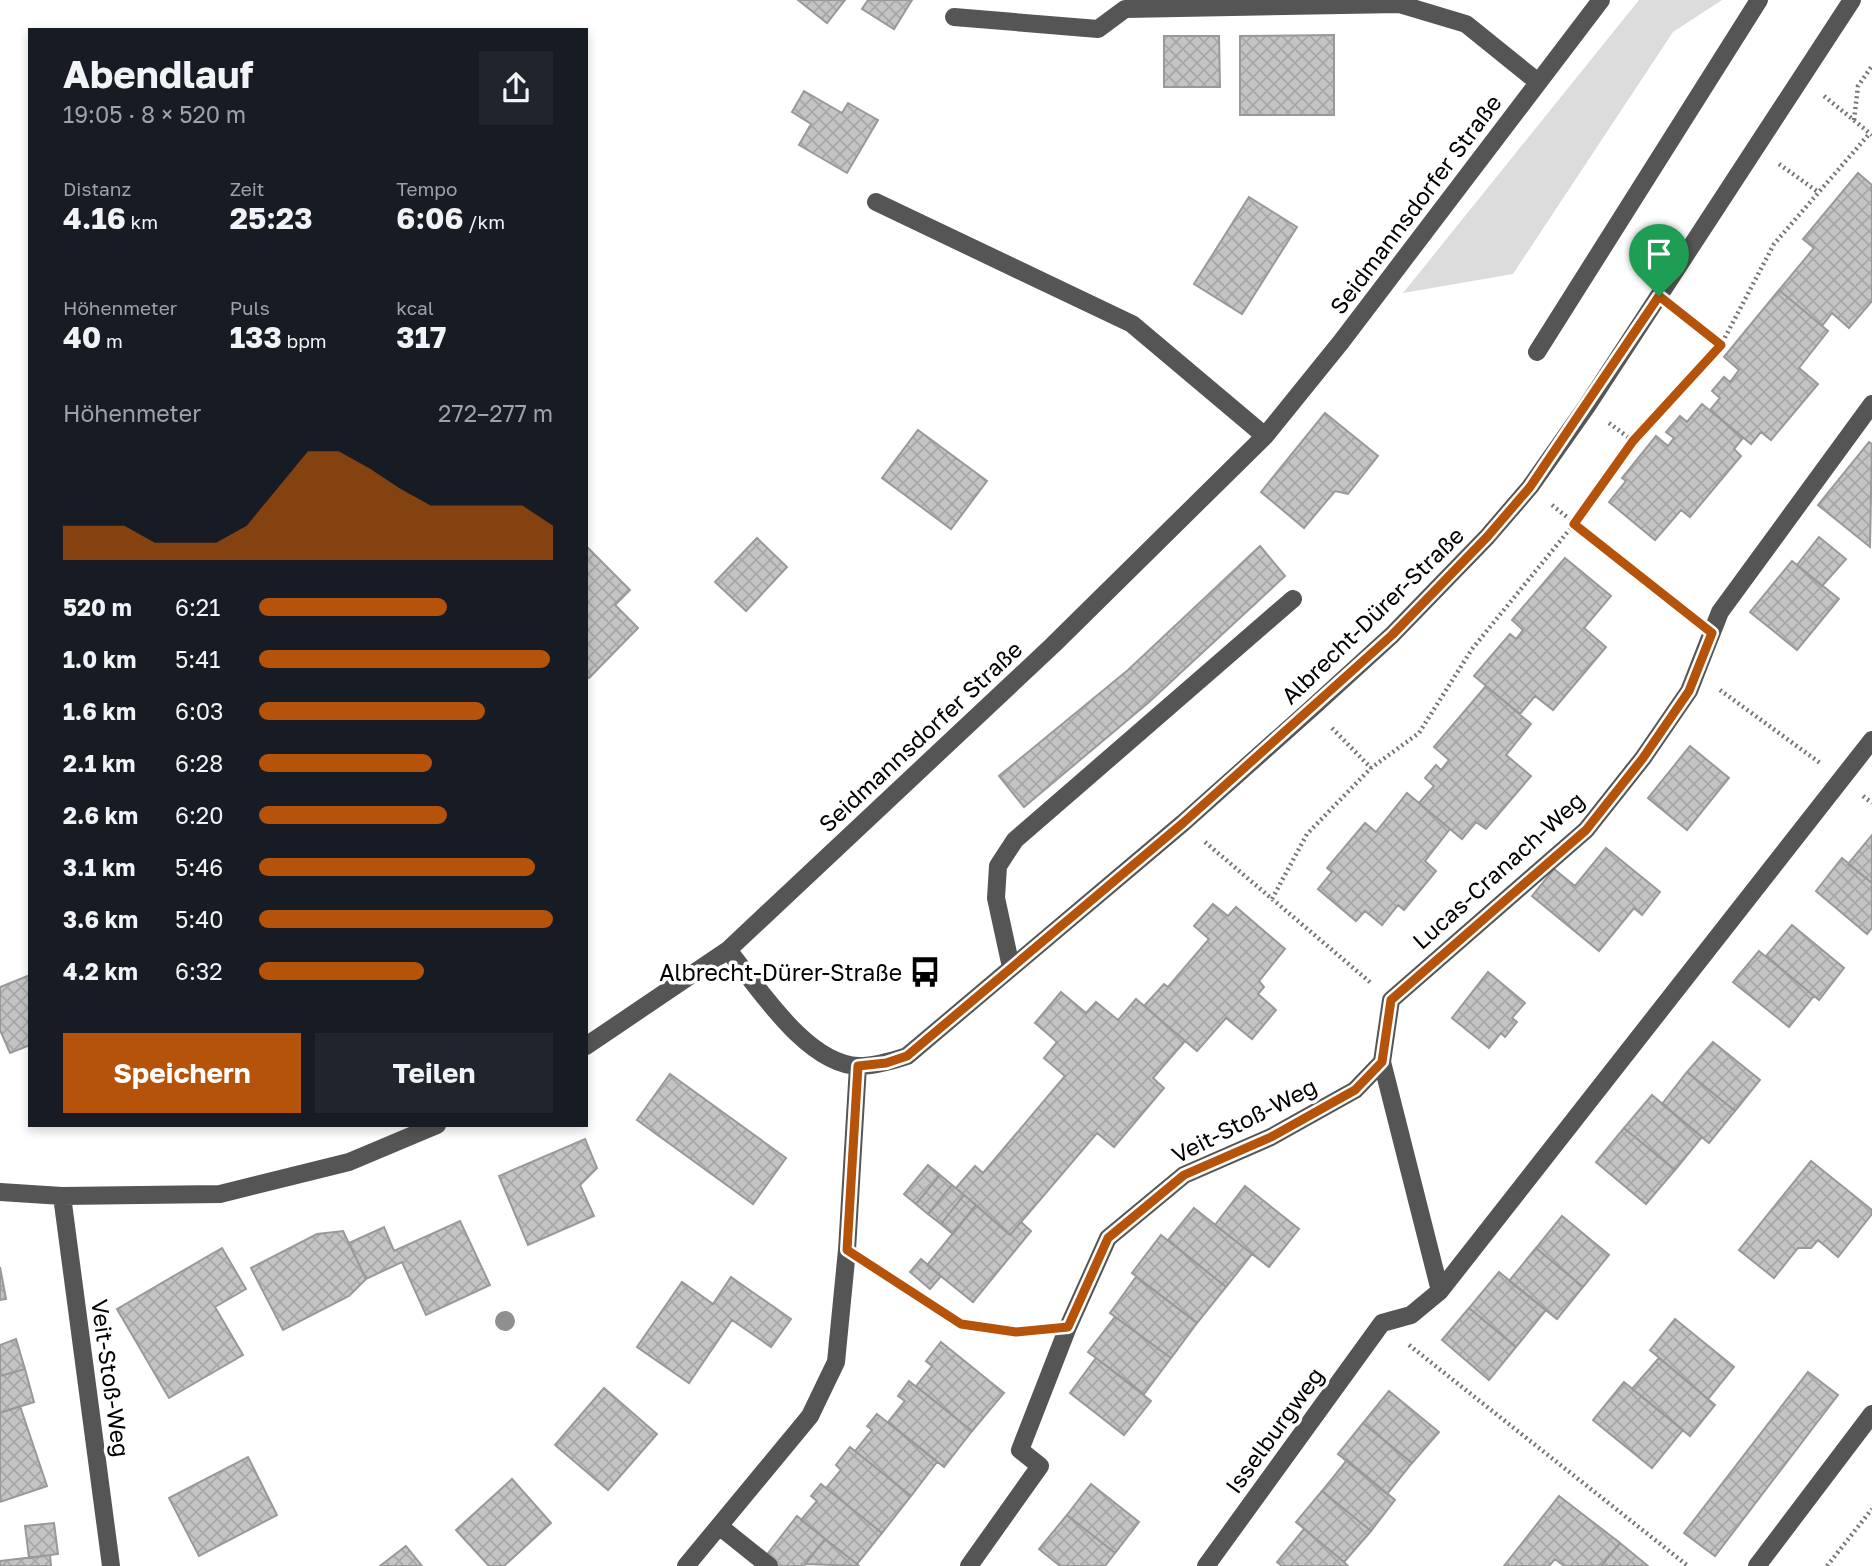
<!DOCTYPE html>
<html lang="de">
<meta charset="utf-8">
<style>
:root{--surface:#171b24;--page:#20242c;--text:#f1f3f6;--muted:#9ea1a6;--accent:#b45309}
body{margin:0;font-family:"Golos Text",sans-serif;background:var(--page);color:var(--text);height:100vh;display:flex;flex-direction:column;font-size:26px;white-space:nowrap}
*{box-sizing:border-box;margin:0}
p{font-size:23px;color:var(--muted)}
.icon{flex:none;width:38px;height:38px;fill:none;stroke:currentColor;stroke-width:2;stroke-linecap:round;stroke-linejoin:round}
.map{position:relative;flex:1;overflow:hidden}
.drawer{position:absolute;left:28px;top:28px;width:560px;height:1099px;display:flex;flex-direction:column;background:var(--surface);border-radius:0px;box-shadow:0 4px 10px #0003}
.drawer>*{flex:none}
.pin{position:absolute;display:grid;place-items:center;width:60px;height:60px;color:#fff;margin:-72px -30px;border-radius:50% 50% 50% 0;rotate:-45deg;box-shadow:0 0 7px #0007}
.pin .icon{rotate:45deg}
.round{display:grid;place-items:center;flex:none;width:74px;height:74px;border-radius:0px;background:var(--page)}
.head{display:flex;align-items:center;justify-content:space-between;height:119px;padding:0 35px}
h1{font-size:38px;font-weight:700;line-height:52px}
.stats{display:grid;grid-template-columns:repeat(3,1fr);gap:10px;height:119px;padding:7px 35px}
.stats div{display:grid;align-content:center}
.stats b{font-size:30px;font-weight:700}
.stats small{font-size:19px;font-weight:400}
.stats p{font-size:19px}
.chart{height:196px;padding:14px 35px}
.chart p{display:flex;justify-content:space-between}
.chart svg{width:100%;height:126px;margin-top:7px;fill:var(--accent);opacity:.7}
.action{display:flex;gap:14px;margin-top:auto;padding:14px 35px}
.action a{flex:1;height:80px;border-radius:0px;background:var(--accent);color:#fff;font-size:28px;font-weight:700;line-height:80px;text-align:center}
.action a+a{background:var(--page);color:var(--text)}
ul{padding:0 35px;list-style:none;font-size:23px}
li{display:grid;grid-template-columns:112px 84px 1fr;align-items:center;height:52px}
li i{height:18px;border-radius:9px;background:var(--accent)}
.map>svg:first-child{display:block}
.green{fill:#dcdcdc}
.building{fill:url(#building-cross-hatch);stroke:#999;stroke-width:2}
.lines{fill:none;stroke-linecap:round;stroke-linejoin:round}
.path{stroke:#777;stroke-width:4.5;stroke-dasharray:2 3.5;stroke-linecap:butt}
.minor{stroke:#555;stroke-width:18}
.tree{fill:#8f8f8f}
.route-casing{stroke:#fff;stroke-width:14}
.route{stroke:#b45309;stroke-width:9}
.labels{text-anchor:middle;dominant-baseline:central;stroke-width:7;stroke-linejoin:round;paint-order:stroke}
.street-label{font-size:23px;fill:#000;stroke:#fff}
.poi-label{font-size:23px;fill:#000;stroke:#fff;text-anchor:end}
</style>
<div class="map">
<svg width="1872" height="1566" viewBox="0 0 1872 1566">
<defs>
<pattern id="building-cross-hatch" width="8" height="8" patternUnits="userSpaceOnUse" patternTransform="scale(1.75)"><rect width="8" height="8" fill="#c4c4c4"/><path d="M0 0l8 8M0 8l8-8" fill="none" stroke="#a7a7a7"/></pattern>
</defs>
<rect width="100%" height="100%" fill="#fff"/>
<path class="green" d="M1639,0H1722L1673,32L1513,274L1403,293Z"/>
<path class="building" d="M798,0H845L827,23Z
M868,0H912L894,29L862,9Z
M1334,35V115H1240V36Z
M1164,36H1219L1220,87H1164Z
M804,91L842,113L848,103L878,120L847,173L799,145L811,124L792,112Z
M1858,173L1872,185V301L1849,328L1832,313L1822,326L1779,290L1814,248L1803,239Z
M1249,197L1297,227L1242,314L1194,284Z
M1779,290L1828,331L1799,368L1818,384L1771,440L1761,432L1751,444L1710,410L1720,398L1712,391L1724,377L1730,382L1739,370L1724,357Z
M1702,404L1743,438L1734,449L1741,456L1690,517L1681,510L1655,540L1609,502L1626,481L1622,478L1656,436L1668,446L1674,438L1666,432L1680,416L1687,422Z
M1325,413L1378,456L1348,494L1335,491L1304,528L1261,492Z
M918,430L987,481L951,529L882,478Z
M1869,442L1872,444L1870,547L1818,505Z
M1819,537L1846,559L1822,586L1797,565Z
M757,538L787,567L746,611L715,582Z
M586,546L630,590L615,605L638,628L589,678L586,675Z
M1260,546L1285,576L1148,703L1024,807L999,776L1128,670Z
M1565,558L1611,596L1584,628L1606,647L1553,710L1535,696L1520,714L1474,676L1510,634L1516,639L1523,630L1512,620Z
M1792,561L1839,599L1797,650L1750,612Z
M1486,686L1531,724L1506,755L1531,776L1486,829L1476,822L1462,839L1419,803L1434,786L1425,778L1436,765L1441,770L1449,760L1434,747Z
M1690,746L1729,778L1687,830L1648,798Z
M1407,793L1450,829L1425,861L1436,871L1404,910L1398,905L1382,925L1365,911L1356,921L1318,889L1332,872L1327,868L1365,823L1376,832Z
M1872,835V883L1848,864Z
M1606,848L1660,892L1642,915L1634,908L1599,951L1532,896L1554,869L1575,886Z
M1842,858L1872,883V928L1867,934L1816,891Z
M1213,904L1228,916L1236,907L1285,949L1259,981L1264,987L1258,994L1276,1010L1252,1039L1226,1018L1197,1051L1144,1006L1164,984L1168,987L1209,939L1194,926Z
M1792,925L1844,968L1819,1000L1766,956Z
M1759,951L1814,996L1789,1027L1733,982Z
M1488,972L1525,1003L1512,1018L1517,1022L1505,1037L1501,1033L1489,1048L1452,1018Z
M30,975V1045L10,1053L0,1030V987Z
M1061,992L1086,1013L1096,1002L1118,1020L1136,999L1185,1041L1153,1078L1164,1088L1114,1147L1097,1133L1010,1235L956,1188L975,1166L983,1173L1065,1076L1044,1058L1057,1042L1035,1023Z
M1713,1042L1760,1080L1735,1111L1687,1072Z
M1687,1072L1735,1111L1709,1143L1662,1104Z
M670,1074L786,1158L753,1204L637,1120Z
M1652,1095L1702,1137L1675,1170L1624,1128Z
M1624,1128L1675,1170L1646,1204L1596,1162Z
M585,1139L597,1168L580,1185L594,1216L528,1245L499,1176Z
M1811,1161L1872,1210V1214L1838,1257L1818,1240L1811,1248H1798L1774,1278L1739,1250Z
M928,1165L940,1175L916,1204L904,1194Z
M940,1175L952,1185L928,1214L916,1204Z
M952,1185L964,1195L941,1224L928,1214Z
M1245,1186L1299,1229L1269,1267L1215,1225Z
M964,1195L976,1205L953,1234L941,1224Z
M976,1205L1010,1235L1021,1222L1031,1231L973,1302L927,1265Z
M1194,1208L1252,1254L1226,1287L1168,1240Z
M1562,1216L1609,1255L1583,1287L1536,1248Z
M460,1221L490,1285L426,1315L402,1262L366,1279L349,1243L384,1227L394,1251Z
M343,1231L366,1279L349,1296L283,1330L251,1268L317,1234Z
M1161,1235L1226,1287L1197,1323L1132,1273Z
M222,1248L246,1289L215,1307L243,1355L169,1398L117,1309Z
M1536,1248L1583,1287L1557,1319L1509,1281Z
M921,1259L941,1276L930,1289L910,1272Z
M0,1267L6,1299L0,1300Z
M1499,1272L1546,1310L1516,1347L1469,1308Z
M731,1277L791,1319L771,1347L732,1320L689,1383L637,1347L682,1282L713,1304Z
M1136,1277L1197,1323L1171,1358L1110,1313Z
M1469,1308L1516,1347L1489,1380L1442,1340Z
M1115,1317L1171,1358L1144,1394L1088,1352Z
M1675,1319L1734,1367L1708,1399L1650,1350Z
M16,1339L25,1369L0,1376V1345Z
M941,1342L1004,1393L972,1431L916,1386L932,1366L926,1361Z
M1096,1358L1151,1401L1124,1435L1070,1393Z
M1659,1358L1715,1405L1690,1436L1632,1389Z
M25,1369L34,1402L0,1413V1376Z
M1808,1372L1838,1395L1715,1556L1684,1533Z
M909,1381L972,1431L944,1467L888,1422L905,1401L898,1396Z
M1624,1382L1683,1430L1652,1468L1593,1420Z
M604,1388L657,1434L608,1490L555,1445Z
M1389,1391L1439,1432L1412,1463L1363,1423Z
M20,1406L47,1486L0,1502V1413Z
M877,1414L937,1462L911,1496L855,1451L872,1430L867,1426Z
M1363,1423L1412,1463L1387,1494L1338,1454Z
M850,1447L911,1496L882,1533L826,1488L841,1470L836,1465Z
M248,1457L277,1515L199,1556L169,1498Z
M1347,1460L1395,1500L1371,1531L1322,1491Z
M512,1479L551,1523L504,1566H489L456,1530Z
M821,1484L882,1533L857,1564L801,1520L817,1501L811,1496Z
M1091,1484L1139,1522L1115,1553L1067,1515Z
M1322,1491L1371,1531L1344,1562L1296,1522Z
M1559,1496L1620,1543L1601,1566H1564L1555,1559L1549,1566H1504Z
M1067,1515L1115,1553L1105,1566H1060L1039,1549Z
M797,1516L825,1539L804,1566H777L765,1557Z
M54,1523L58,1554L29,1558L25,1526Z
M1304,1529L1344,1562L1348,1566H1282L1277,1562Z
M825,1539L857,1564L859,1566L805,1564Z
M1620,1543L1648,1566H1601Z
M406,1546L422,1566H380Z
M50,1555L51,1566H0V1561Z"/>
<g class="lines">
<path class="path" d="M1824,96L1872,135
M1854,120L1858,86L1872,66
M1779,164L1818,192
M1680,313L1721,345
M1609,423L1633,441
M1552,505L1690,616
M1720,690L1820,763
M1332,728L1371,768
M1863,796L1872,803
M1205,842L1371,983
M1272,899L1307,834L1371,768L1419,733L1472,649L1574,524L1633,441L1721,345L1774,244L1870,133
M874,1268L961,1324L1016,1332L1037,1330
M1409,1345L1688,1566
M1827,1566L1872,1509"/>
<path class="minor" d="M954,17L1098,29L1125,9L1399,4L1466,24L1538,82
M876,202L1132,324L1265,436
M1537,352L1759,0
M728,950C758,987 807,1065 859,1066C876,1066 892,1061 907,1056L1183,823L1312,708L1392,635L1487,537L1530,487L1587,406L1852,0
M1011,967L996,898L998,866L1015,840L1293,599
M586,1046L728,950L1053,645L1265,436L1341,342L1601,0
M1382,1062L1391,1000L1586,830L1643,758L1689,691L1720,612L1872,404
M0,1192L62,1196L220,1194L349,1162L437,1125
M62,1196L111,1566
M719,1526L769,1566
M686,1566L810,1416L836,1362L847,1250L858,1066
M969,1566L1040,1466L1020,1450L1068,1327L1108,1238L1184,1175L1271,1137L1355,1090L1382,1062L1440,1291
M1206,1566L1382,1323L1411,1315L1440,1291L1872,740
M1757,1566L1872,1414"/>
</g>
<circle class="tree" cx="505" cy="1321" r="10"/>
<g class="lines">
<defs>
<path id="route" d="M1659,296L1721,345L1633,441L1574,524L1712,633L1689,691L1643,758L1586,830L1391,1000L1382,1062L1355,1090L1271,1137L1184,1175L1108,1238L1068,1327L1016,1332L961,1324L847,1250L858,1066L886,1063L907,1056L1183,823L1392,635L1487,537L1530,487Z"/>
</defs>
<use href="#route" class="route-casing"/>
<use href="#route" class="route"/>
</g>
<defs>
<symbol id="bus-bare" viewBox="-9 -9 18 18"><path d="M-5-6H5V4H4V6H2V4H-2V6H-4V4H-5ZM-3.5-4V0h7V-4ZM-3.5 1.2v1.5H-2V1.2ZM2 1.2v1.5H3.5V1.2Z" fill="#000" stroke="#fff" stroke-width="2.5" paint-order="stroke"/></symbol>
</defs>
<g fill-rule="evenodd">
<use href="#bus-bare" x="903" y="950" width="44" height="44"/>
</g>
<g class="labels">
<g class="street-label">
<text transform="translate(1415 204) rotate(-53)">Seidmannsdorfer Straße</text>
<text transform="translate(1372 615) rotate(-44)">Albrecht-Dürer-Straße</text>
<text transform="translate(920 736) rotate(-43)">Seidmannsdorfer Straße</text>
<text transform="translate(1498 870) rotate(-42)">Lucas-Cranach-Weg</text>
<text transform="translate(1244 1120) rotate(-27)">Veit-Stoß-Weg</text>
<text transform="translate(111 1378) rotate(82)">Veit-Stoß-Weg</text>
<text transform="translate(1274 1430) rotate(-54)">Isselburgweg</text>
</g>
<g class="poi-label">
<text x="902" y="972">Albrecht-Dürer-Straße</text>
</g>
</g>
</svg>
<div class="pin" style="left:1659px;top:296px;background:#1e9e55"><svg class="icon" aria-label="arrive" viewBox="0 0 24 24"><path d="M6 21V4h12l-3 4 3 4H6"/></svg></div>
<section class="drawer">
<div class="head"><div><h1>Abendlauf</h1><p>19:05 · 8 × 520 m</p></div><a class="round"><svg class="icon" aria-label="share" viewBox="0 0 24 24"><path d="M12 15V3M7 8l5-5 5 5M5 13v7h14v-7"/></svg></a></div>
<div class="stats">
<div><p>Distanz</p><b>4.16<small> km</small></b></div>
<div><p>Zeit</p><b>25:23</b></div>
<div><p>Tempo</p><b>6:06<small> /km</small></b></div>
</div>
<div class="stats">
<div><p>Höhenmeter</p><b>40<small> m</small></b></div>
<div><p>Puls</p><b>133<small> bpm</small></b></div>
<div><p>kcal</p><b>317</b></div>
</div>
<div class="chart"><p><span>Höhenmeter</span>272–277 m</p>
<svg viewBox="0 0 160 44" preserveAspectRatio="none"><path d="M0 44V32L10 32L20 32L30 38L40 38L50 38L60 32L70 19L80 6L90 6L100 12L110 19L120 25L130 25L140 25L150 25L160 32V44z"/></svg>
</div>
<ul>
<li><b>520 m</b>6:21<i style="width:64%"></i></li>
<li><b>1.0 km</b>5:41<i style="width:99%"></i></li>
<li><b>1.6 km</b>6:03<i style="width:77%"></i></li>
<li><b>2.1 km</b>6:28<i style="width:59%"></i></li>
<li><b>2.6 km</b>6:20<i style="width:64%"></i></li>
<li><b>3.1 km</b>5:46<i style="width:94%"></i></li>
<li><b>3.6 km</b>5:40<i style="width:100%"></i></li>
<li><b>4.2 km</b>6:32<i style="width:56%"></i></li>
</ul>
<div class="action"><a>Speichern</a><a>Teilen</a></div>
</section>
</div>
